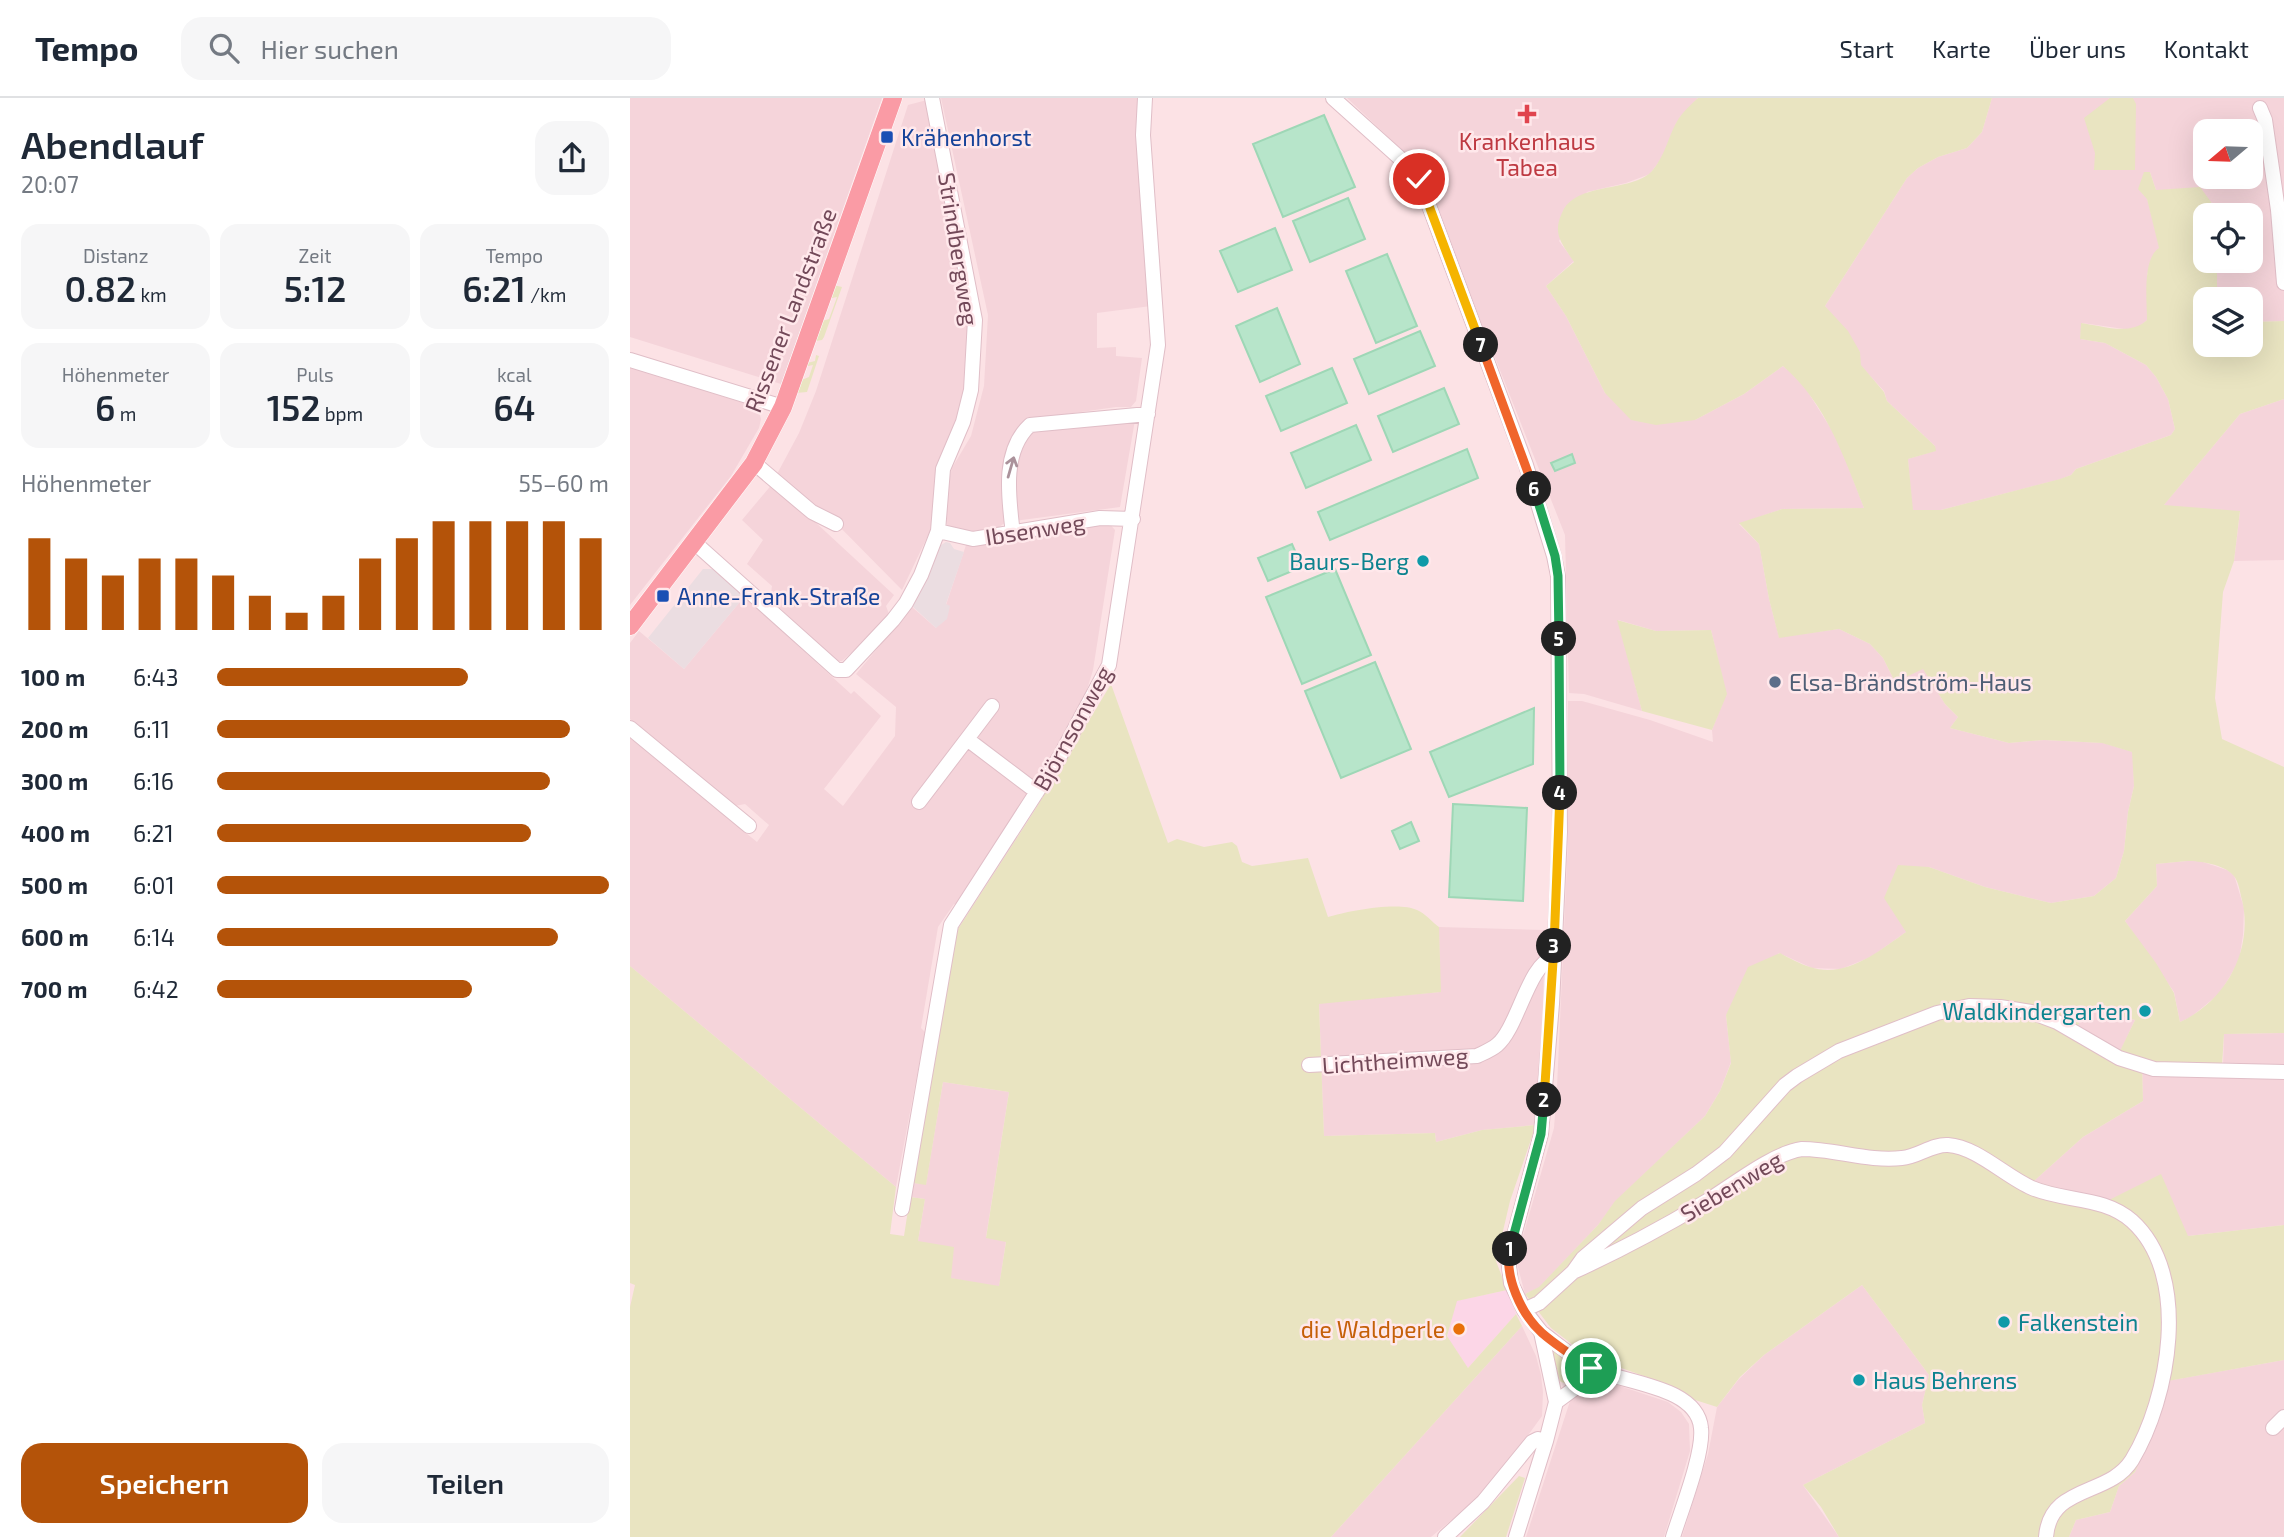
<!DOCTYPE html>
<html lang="de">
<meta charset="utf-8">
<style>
:root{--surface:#fff;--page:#f6f6f7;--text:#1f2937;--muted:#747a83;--line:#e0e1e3;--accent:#b45309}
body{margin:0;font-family:"Exo 2",sans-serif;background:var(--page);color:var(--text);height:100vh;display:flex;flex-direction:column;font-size:26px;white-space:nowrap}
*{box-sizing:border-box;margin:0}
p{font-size:23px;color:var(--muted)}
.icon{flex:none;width:38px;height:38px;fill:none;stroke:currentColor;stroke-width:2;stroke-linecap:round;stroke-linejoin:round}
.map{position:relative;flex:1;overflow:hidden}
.drawer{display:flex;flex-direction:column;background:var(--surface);width:630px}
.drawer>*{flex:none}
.needle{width:46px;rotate:251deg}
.tools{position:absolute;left:1563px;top:21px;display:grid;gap:14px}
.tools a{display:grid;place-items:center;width:70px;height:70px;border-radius:14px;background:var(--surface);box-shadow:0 7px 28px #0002;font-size:35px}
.pin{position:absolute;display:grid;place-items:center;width:60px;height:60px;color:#fff;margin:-30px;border:4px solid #fff;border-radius:50%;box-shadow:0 2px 7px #0007}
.km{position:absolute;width:35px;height:35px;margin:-18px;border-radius:50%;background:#222;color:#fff;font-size:19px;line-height:35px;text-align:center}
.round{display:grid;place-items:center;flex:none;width:74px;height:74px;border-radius:21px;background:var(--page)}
.headline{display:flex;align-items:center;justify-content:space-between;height:119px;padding:0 21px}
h1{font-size:38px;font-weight:600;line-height:52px}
.metrics{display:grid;grid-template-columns:repeat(3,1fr);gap:10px;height:119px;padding:7px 21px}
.metrics div{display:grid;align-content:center;border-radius:18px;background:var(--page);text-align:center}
.metrics b{font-size:35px;font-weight:600}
.metrics small{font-size:19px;font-weight:400}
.metrics p{font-size:19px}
.chart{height:196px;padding:14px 21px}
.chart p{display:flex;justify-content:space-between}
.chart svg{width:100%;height:126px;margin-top:7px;stroke:var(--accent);stroke-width:6}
.cta{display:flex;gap:14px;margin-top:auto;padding:14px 21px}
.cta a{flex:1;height:80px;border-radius:21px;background:var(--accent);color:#fff;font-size:28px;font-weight:600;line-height:80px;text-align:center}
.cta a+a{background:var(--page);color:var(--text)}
ul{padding:0 21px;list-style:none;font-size:23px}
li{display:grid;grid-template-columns:112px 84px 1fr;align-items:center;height:52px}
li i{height:18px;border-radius:9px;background:var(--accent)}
header{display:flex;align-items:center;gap:42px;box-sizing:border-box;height:98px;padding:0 35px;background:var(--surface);border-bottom:2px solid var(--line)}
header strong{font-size:33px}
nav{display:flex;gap:38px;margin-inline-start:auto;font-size:24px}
.search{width:490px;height:63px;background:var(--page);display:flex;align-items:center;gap:18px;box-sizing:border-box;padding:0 24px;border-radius:21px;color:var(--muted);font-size:26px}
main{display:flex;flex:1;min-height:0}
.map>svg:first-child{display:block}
.residential{fill:#f5d4da;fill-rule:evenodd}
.commercial{fill:#fcd6e7}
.industrial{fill:#ebdde1}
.green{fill:#e9e4c1;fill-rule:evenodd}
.water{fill:#b7e5ca;stroke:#9ed7b6;stroke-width:2}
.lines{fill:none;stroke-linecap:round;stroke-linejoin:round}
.minor-casing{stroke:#e0bec7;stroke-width:16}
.major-casing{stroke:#fff;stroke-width:19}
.minor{stroke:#fff;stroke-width:14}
.major{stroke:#fa9ba5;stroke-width:18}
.oneway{stroke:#ab929b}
.split-1-casing{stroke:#fff;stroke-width:14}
.split-2-casing{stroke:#fff;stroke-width:14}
.split-3-casing{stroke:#fff;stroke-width:14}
.split-4-casing{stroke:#fff;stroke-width:14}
.split-5-casing{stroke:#fff;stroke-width:14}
.split-6-casing{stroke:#fff;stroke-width:14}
.split-7-casing{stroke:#fff;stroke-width:14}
.split-8-casing{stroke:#fff;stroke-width:14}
.split-1{stroke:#f0652b;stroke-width:9}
.split-2{stroke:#22a559;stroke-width:9}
.split-3{stroke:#f5b400;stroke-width:9}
.split-4{stroke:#f5b400;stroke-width:9}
.split-5{stroke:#22a559;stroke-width:9}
.split-6{stroke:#22a559;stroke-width:9}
.split-7{stroke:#f0652b;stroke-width:9}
.split-8{stroke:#f5b400;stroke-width:9}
.health-dot{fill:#e0444e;stroke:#ffe8eb;stroke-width:2.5}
.transit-dot{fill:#1a4fb4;stroke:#ffe8eb;stroke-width:2.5}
.culture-dot{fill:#0f9aa8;stroke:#ffe8eb;stroke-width:2.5}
.service-dot{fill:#5c6f8a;stroke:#ffe8eb;stroke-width:2.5}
.food-dot{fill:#e8710a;stroke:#ffe8eb;stroke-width:2.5}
.labels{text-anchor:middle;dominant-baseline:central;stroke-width:5;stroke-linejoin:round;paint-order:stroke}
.transit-label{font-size:23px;fill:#164399;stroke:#ffe8eb;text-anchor:start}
.health-label{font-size:23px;fill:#be3a42;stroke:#ffe8eb}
.street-label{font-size:23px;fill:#734959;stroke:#ffe8eb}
.culture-label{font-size:23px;fill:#0d838f;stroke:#ffe8eb;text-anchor:end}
.service-label{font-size:23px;fill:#4e5e75;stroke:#ffe8eb;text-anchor:start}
.food-label{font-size:23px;fill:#c56008;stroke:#ffe8eb;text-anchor:end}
</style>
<header>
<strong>Tempo</strong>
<div class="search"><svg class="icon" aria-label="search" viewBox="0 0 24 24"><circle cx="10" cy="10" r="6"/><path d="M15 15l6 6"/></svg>Hier suchen</div>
<nav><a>Start</a><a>Karte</a><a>Über uns</a><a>Kontakt</a></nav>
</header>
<main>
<section class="drawer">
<div class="headline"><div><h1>Abendlauf</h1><p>20:07</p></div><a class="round"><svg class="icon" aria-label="share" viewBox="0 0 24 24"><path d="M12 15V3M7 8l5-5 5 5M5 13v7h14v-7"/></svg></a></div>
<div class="metrics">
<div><p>Distanz</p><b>0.82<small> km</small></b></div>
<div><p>Zeit</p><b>5:12</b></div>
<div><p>Tempo</p><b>6:21<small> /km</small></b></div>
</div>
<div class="metrics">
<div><p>Höhenmeter</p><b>6<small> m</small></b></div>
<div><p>Puls</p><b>152<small> bpm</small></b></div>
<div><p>kcal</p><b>64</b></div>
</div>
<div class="chart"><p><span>Höhenmeter</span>55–60 m</p>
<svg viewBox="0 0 160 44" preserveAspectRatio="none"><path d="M5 44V12M15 44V19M25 44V25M35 44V19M45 44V19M55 44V25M65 44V32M75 44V38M85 44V32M95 44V19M105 44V12M115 44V6M125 44V6M135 44V6M145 44V6M155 44V12"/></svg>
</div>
<ul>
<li><b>100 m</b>6:43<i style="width:64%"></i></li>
<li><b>200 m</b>6:11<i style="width:90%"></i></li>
<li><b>300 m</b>6:16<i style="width:85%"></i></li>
<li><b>400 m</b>6:21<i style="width:80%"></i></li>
<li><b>500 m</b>6:01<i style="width:100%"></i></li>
<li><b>600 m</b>6:14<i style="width:87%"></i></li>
<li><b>700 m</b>6:42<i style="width:65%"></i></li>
</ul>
<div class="cta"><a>Speichern</a><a>Teilen</a></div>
</section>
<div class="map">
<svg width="1654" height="1439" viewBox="0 0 1654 1439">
<rect width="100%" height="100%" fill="#fce2e5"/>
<path class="residential" d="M0,0H252L151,286L0,239Z
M311,0H508L521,208L467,215V250L486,249V258L512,260L506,303L501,309H486L402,321L391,326L376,357L372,383L376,424L369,429L344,433L321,430L317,427L315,399L322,370L341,338L354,288L358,217Z
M717,0H1068L1049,21L1033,58L1020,76L996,85L957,94L929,143L944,163L916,188L936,218L975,295L1065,322L1114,296L1153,268L1171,283L1208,342L1234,410L1152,411L1109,426L1129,446L1139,501L1149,539L1209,531L1240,546L1253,560L1265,584L1293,570L1315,606L1328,619L1320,630L1379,645L1414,642L1473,645L1503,654L1504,688L1498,714L1494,753L1486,780L1464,798L1421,805L1355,789L1299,769L1276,834L1241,859L1211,871L1182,870L1149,855L1096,917L1101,964L1090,993L1075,1018L986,1103L968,1127L909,1190L895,1196L886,1162L924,1030L927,990L938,742V603H952L1020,622L1083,644L1082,632L1096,596L1081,532L1026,533L988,522L1012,613L954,596L939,595L935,437L828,166L798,84L789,68Z
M1362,0H1654V223L1621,224L1620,201H1587V163H1620V117H1586L1581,104L1526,92L1520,74L1517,100L1530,150L1517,176V222L1509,229L1501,232L1452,225L1450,241L1475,245L1516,267L1526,279L1538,301L1545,331L1541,337L1446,371L1441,377L1431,381L1311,412L1282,413L1278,361L1305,353V348L1257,303L1254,293L1230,267V254L1195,208L1277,80L1288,70L1308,59L1337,50L1352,34ZM1575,33H1620V79H1575Z
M297,2L346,220L334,305L306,398L301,431L272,492L196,415L147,376L169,335L186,293L278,7Z
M0,269L123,308L129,314L131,321L129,330L101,378L0,507Z
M1654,301V462L1604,463L1610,414L1533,408L1610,316Z
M505,322L490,409L385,423L380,383L396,333Z
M143,385L264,497L256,508L260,519L212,563H206L140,501L142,488L117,466L133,442L112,422Z
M478,424L485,432L463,572L456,595L432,642L327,808L324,806L308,829L291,930L295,934L266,1089L0,868V640L127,744L139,727L115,706L105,708L0,621V545L9,533L54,571L114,499L221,596L224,593L251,618L194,691L213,708L265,638L266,609L226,576L282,509L306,530L316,507L336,447H347Z
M1557,763H1570L1597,772L1604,777L1614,810L1613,837L1609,863L1590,895L1561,919L1550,924L1544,894L1495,823L1527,788L1526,766Z
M809,829L915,832L911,980L906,1027L852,1032L806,1044L805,1035L694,1038L689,905L810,894Z
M1457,907L1505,922L1490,954L1446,932Z
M1654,935V1127L1558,1138L1475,1104L1404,1083L1453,1039L1513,1003L1512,963L1593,968L1594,936Z
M313,984L379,994L356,1139L376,1143L369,1189L320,1180L288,1143L295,1101L280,1099L283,1085L296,1086Z
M1232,1187L1299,1277L1292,1307L1295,1325L1173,1387L1209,1439H1052L1078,1356L1087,1309L1109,1281L1134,1257Z
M892,1228L906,1258L911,1277L913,1294L912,1318L866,1381L842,1405L801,1439H701Z
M1654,1262V1439H1439L1446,1422L1480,1414L1489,1388L1505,1374L1537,1283Z
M966,1280L1038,1304L1051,1314L1059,1326L1060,1353L1034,1439H896L940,1303Z"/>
<path class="commercial" d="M877,1192L886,1216L838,1270L817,1239L826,1203Z"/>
<path class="industrial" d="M316,444L320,445L324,451L334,454L316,506L320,508L317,521L306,530L282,508L308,449Z
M73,471H83L114,499L54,571L18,540Z"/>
<path class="green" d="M1068,0H1362L1352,34L1337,50L1308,59L1288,70L1277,80L1195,208L1218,233L1230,254L1231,267L1254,294L1257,303L1305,348L1306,353L1278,361L1283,412H1311L1430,381L1441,377L1446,371L1541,337L1545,331L1538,301L1526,279L1516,267L1475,245L1450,241L1451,225C1473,228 1500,238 1517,222C1517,203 1512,161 1529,150L1517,101L1508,91L1514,74H1520L1526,92L1570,89L1581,104L1586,117H1575V163H1587V201H1575V247H1620L1621,224L1654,223V301L1610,316L1534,407L1610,413L1604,463L1593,494L1585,600L1592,641L1654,669V935L1594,936L1592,968L1531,966L1512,963L1513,1003L1453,1039L1404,1083L1475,1104L1531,1076L1558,1138L1654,1127V1262L1538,1283L1527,1324L1505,1374L1489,1388L1480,1414L1446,1422L1439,1439H1209L1191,1409L1173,1387L1295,1325L1292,1307L1299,1277L1232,1187L1134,1257L1110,1279L1087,1309L1059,1300L1042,1288L966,1261L948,1251L921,1230L895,1196L909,1189L968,1127L985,1103L1075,1018L1090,993L1101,965L1096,917L1118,869L1150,855C1159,860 1170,866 1180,869C1216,881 1249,853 1276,834L1254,800L1268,767L1299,769L1355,789L1421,805L1464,798L1486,780L1494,753L1498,714L1504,688L1502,654L1472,645L1414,642L1379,645L1320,630L1328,619L1315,606L1293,571L1265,584L1253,560L1240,546L1209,531L1149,540L1139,501L1129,446L1109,425L1152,411L1234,410C1214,359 1196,305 1153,268L1114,296L1065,322L1026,327L1001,322L975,295L936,218L916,188L944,164C932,146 922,136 932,115C945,83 1002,95 1022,73C1036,57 1038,37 1049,20C1054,13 1061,6 1068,0ZM1557,763C1570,763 1593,766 1603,777C1609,783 1610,795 1612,802C1624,852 1595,904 1550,924L1544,895L1526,865L1495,823L1527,788L1526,766ZM1457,908L1505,922L1490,953L1446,932Z
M1480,0H1503L1506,6L1505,72H1464L1465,55L1454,20Z
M203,187L212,189L194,239L192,242L186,243L189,224L199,221L207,199L197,201Z
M186,257L189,258L177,294L166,295L169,283L179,279L183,267L178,268L177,265L185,263Z
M987,522L1026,533L1081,532L1097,596L1082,632L1012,613Z
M481,586L538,745L547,741L574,749L602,744L607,748L612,764L622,768L678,760L698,819C717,813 769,803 787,812C795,815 802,824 809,829L811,894L689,906L694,1038L805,1035L806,1044L852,1032L906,1027L880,1103L866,1163L877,1192L827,1203L817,1238L838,1270L886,1216L892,1228L701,1439H0V1209L5,1187L0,1185V868L266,1089L260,1136L274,1138L280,1099L295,1101L288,1143L324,1149L321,1180L369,1188L376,1144L356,1140L379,994L313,984L296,1087L283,1085L326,834L403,715Z
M925,1252C935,1259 950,1265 947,1279C940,1285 935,1288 927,1281L922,1253Z
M889,1378L895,1380L876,1439H830Z"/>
<path class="water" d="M694,17L725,89L653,119L623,46Z
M718,100L735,141L680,164L663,123Z
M645,130L662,172L608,194L590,153Z
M757,156L787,228L746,245L716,173Z
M647,210L670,266L630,284L606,228Z
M790,233L805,268L739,296L724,261Z
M702,270L717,305L651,333L636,298Z
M814,290L829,326L763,354L748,318Z
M726,327L741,362L676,390L661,355Z
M837,351L848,380L700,442L688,414Z
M942,356L945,365L925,373L921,365Z
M662,446L672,469L638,483L628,460Z
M705,471L741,557L672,586L636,499Z
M745,564L781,651L711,680L675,593Z
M904,610L903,666L819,699L800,654Z
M823,706L897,710L893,803L819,799Z
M781,724L789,743L770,751L762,733Z"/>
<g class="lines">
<defs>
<path id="minor" d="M703,0L782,71L789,81L896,367L924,458L928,478L930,734L922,906L911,1036L878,1160L881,1185L894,1212L911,1234L926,1304L916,1343L886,1439
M1630,10L1635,22L1648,112L1654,185
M0,262L153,309
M124,365L182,414L206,426
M308,433L343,441L470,420L503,421
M383,436C379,401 371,354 400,327L518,316
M65,445L207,572H216L263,522L276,505L291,477L308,433L313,371L333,324L341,292L345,222L302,0
M362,608L337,641L407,694
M0,630L119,728
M289,704L337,641
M679,967L847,958C853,955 861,952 867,947C888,930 898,866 924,859
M272,1111L321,827L430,658L479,567L528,247L513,37L515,0
M943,1174C989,1153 1034,1129 1077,1103C1103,1087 1143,1055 1172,1051C1205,1051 1239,1064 1272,1060C1288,1059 1302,1046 1318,1047C1347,1049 1376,1079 1402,1090C1435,1104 1474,1098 1502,1123C1562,1177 1539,1301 1502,1362C1479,1399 1420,1386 1416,1439
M894,1212L909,1205L943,1174L953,1160L1012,1110L1066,1076L1095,1054L1155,987L1167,978L1209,953L1307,915L1339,908L1370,909L1401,914L1427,924L1489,960L1524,971L1654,974
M911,1234C927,1246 942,1259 959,1269C990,1285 1067,1287 1071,1330C1074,1355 1051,1413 1043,1439
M926,1304L945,1290L961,1270
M1643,1330L1654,1319
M815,1439L853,1404L902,1344L908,1341L916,1343"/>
<path id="major" d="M0,528L124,365L153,309L263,0"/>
</defs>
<use href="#minor" class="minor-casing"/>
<use href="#major" class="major-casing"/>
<use href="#minor" class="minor"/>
<use href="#major" class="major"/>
</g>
<defs><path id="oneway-shaft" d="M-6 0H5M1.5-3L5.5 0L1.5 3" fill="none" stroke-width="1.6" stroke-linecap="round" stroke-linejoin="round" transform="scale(1.75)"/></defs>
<use class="oneway" href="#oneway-shaft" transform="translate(381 369) rotate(-74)"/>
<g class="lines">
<defs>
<path id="split-1" d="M880,1151C874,1178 891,1216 912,1235C927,1248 944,1259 961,1270"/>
<path id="split-2" d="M880,1151L911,1036L914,1002"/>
<path id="split-3" d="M914,1002L924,848"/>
<path id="split-4" d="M924,848L930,695"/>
<path id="split-5" d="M929,541L930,695"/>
<path id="split-6" d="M904,391L925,458L928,478L929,541"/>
<path id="split-7" d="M851,247L904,391"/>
<path id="split-8" d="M789,81L851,247"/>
</defs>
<use href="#split-1" class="split-1-casing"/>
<use href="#split-2" class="split-2-casing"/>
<use href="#split-3" class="split-3-casing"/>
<use href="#split-4" class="split-4-casing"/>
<use href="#split-5" class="split-5-casing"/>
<use href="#split-6" class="split-6-casing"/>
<use href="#split-7" class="split-7-casing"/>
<use href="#split-8" class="split-8-casing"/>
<use href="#split-1" class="split-1"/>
<use href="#split-2" class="split-2"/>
<use href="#split-3" class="split-3"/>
<use href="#split-4" class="split-4"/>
<use href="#split-5" class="split-5"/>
<use href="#split-6" class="split-6"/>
<use href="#split-7" class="split-7"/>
<use href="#split-8" class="split-8"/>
</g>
<path class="health-dot" d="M893.5 5.5h7v7h7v7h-7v7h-7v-7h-7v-7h7z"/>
<g class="transit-dot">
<rect x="250" y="32" width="14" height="14" rx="3.5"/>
<rect x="26" y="491" width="14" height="14" rx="3.5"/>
</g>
<g class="culture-dot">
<circle cx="793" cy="463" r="7"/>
<circle cx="1515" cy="913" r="7"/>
<circle cx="1374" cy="1224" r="7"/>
<circle cx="1229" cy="1282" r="7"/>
</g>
<circle class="service-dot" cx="1145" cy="584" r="7"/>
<circle class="food-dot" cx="829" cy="1231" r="7"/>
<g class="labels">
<g class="transit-label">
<text x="271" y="39">Krähenhorst</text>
<text x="47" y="498">Anne-Frank-Straße</text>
</g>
<g class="health-label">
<text x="897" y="43">Krankenhaus<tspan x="897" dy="26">Tabea</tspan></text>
</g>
<g class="street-label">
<text transform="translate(329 151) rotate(81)">Strindbergweg</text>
<text transform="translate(160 212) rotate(-69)">Rissener Landstraße</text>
<text transform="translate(405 431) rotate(-9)">Ibsenweg</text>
<text transform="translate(442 630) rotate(-61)">Björnsonweg</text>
<text transform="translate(765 962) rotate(-4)">Lichtheimweg</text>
<text transform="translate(1101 1088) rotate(-31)">Siebenweg</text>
</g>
<g class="culture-label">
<text x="779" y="463">Baurs-Berg</text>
<text x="1501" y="913">Waldkindergarten</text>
<text x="1388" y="1224" text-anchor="start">Falkenstein</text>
<text x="1243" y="1282" text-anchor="start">Haus Behrens</text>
</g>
<g class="service-label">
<text x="1159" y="584">Elsa-Brändström-Haus</text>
</g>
<g class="food-label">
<text x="815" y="1231">die Waldperle</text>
</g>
</g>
</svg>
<div class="tools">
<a><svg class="needle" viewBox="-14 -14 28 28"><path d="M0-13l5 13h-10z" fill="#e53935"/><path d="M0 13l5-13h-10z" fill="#747a83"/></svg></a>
<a><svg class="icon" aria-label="locate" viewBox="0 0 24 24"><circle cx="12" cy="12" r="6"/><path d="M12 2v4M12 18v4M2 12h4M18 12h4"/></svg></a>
<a><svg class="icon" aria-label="layers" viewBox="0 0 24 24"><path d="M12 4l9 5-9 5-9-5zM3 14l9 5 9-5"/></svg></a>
</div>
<div class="pin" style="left:961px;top:1270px;background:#1e9e55"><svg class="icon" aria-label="arrive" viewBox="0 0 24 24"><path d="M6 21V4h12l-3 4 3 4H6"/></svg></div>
<div class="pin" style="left:789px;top:81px;background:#d93025"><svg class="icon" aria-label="check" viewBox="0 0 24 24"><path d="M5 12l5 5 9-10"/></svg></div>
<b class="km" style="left:880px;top:1151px">1</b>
<b class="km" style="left:914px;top:1002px">2</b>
<b class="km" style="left:924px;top:848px">3</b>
<b class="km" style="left:930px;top:695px">4</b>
<b class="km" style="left:929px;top:541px">5</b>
<b class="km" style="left:904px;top:391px">6</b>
<b class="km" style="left:851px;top:247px">7</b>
</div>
</main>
